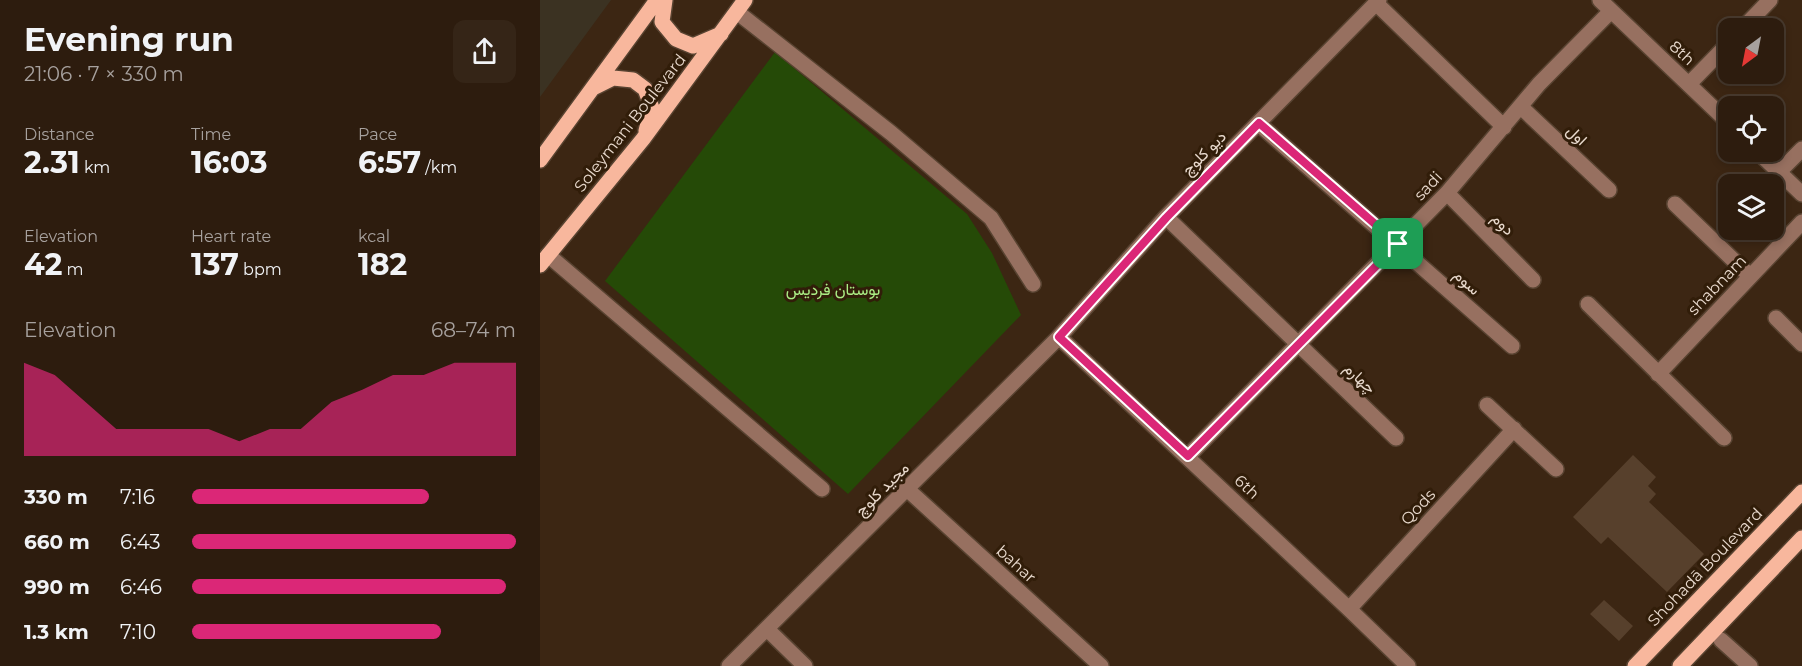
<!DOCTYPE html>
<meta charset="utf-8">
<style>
:root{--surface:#2d1c0e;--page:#352517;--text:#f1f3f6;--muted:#a7a19e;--line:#483a2e;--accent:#db2777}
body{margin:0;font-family:Montserrat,Vazirmatn,sans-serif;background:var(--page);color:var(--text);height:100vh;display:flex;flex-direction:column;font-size:22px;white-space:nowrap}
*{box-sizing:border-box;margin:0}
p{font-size:20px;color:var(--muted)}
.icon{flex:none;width:33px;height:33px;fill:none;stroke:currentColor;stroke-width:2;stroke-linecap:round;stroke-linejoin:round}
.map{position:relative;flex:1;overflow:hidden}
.side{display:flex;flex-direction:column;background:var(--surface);width:540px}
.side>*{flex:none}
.needle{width:39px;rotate:212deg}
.controls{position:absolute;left:1178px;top:18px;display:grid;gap:12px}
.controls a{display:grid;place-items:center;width:66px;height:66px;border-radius:12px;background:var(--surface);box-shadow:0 3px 9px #0003,0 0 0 2px var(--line);font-size:30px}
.pin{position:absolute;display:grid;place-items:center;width:51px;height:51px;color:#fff;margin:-26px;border-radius:12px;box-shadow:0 3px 9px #0006}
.round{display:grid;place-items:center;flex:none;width:63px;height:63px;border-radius:12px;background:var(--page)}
.overview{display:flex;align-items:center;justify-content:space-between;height:102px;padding:0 24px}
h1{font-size:33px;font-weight:700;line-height:45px}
.metrics{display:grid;grid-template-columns:repeat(3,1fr);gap:9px;height:102px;padding:6px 24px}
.metrics div{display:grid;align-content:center}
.metrics b{font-size:30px;font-weight:700}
.metrics small{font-size:16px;font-weight:400}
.metrics p{font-size:16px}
.chart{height:168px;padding:12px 24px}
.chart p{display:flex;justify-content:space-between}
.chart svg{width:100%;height:108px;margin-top:6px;fill:var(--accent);opacity:.7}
ul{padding:0 24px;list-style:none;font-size:20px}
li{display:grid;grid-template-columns:96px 72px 1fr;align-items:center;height:45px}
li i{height:15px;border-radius:8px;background:var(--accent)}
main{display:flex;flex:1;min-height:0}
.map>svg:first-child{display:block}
.industrial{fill:#3b3222}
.green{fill:#254a07}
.building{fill:#57402c}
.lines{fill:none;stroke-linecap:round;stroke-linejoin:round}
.minor-casing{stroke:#584331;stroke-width:18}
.major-casing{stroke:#584331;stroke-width:18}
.minor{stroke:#977060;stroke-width:15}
.major{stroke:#f8b79d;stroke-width:15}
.route-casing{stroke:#fff;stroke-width:12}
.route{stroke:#db2777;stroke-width:8}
.labels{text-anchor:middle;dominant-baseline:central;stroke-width:6;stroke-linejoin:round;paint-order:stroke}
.street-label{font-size:16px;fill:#e9dace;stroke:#311d09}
.park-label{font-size:16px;fill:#abee85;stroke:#311d09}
</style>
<main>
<section class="side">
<div class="overview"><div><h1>Evening run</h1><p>21:06 · 7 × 330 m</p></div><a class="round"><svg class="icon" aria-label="share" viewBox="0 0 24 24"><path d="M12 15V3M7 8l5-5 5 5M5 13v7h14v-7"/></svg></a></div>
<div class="metrics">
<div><p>Distance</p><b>2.31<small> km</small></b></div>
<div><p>Time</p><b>16:03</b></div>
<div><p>Pace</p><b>6:57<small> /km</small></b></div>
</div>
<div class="metrics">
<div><p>Elevation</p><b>42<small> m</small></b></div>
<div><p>Heart rate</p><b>137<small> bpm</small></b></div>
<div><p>kcal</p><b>182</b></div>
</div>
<div class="chart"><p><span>Elevation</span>68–74 m</p>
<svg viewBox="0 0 160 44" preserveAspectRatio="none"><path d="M0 44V6L10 11L20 22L30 33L40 33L50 33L60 33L70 38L80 33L90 33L100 22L110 17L120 11L130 11L140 6L150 6L160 6V44z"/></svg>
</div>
<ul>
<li><b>330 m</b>7:16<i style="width:73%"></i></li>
<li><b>660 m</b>6:43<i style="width:100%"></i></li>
<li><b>990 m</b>6:46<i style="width:97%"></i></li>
<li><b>1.3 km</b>7:10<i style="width:77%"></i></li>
</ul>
</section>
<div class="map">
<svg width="1262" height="666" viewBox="0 0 1262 666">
<rect width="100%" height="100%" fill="#3c2613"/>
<path class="industrial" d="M0,0H71L0,97Z"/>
<path class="green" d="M235,52L427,214L452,253L481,315L308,494L65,281Z"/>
<path class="building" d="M1093,455L1116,477L1108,486L1116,494L1109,502L1164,554L1127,592L1068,537L1061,544L1033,517Z
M1064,600L1093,626L1079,641L1050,614Z"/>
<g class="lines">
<defs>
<path id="minor" d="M1060,0L1188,122
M836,3L964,127
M197,12L351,133L451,218L493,284
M1203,28L1230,0
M1149,84L1188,44
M981,107L1069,190
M719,124L972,346
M1218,152L1262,194
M1239,172L1262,149
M907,193L993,280
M1135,204L1210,276
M626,217L856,438
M8,255L282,489
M1048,304L1184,438
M1236,318L1262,344
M519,337L809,609L868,666
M1118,374L1262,222
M947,405L1016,469
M648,456L907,193L999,84L1071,11
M367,489L561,666
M809,609L974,429
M227,629L265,666
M1181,640L1210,666
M189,666L519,337L626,217L839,0"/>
<path id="major" d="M125,0L122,22L136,39L153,46L181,34
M55,87L73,78L93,80L105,89L112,108L106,131
M0,160L117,0
M0,265L103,139L205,0
M1095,666L1262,492
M1140,666L1262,538"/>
</defs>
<use href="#minor" class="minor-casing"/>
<use href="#major" class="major-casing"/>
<use href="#minor" class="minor"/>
<use href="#major" class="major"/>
</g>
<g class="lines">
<defs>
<path id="route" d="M719,123L858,244L648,456L519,337L626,218Z"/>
</defs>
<use href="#route" class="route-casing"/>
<use href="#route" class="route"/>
</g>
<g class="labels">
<g class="street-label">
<text transform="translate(1142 53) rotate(43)">8th</text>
<text transform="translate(90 123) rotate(-52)">Soleymani Boulevard</text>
<text transform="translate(1037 135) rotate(44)">اول</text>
<text transform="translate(664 153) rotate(-45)">دیو کلوچ</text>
<text transform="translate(888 186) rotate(-47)">sadi</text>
<text transform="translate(963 224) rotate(45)">دوم</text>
<text transform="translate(927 282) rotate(42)">سوم</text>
<text transform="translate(1177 285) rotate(-46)">shabnam</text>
<text transform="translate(820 378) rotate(43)">چهارم</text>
<text transform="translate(707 487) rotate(43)">6th</text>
<text transform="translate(342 489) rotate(-45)">مجید کلوچ</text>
<text transform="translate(878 507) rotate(-47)">Qods</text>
<text transform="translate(476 564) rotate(42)">bahar</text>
<text transform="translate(1165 567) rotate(-46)">Shohadā Boulevard</text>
</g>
<g class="park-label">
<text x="293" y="289">بوستان فردیس</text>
</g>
</g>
</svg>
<div class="controls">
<a><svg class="needle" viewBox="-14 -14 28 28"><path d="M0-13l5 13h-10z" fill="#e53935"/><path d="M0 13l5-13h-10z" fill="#a7a19e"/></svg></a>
<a><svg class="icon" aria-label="locate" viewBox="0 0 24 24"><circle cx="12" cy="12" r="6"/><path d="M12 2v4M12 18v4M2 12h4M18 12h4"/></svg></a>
<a><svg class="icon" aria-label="layers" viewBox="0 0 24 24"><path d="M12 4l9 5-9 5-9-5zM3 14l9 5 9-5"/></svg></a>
</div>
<div class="pin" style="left:858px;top:244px;background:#1e9e55"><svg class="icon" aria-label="arrive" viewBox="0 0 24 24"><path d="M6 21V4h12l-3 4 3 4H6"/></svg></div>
</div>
</main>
